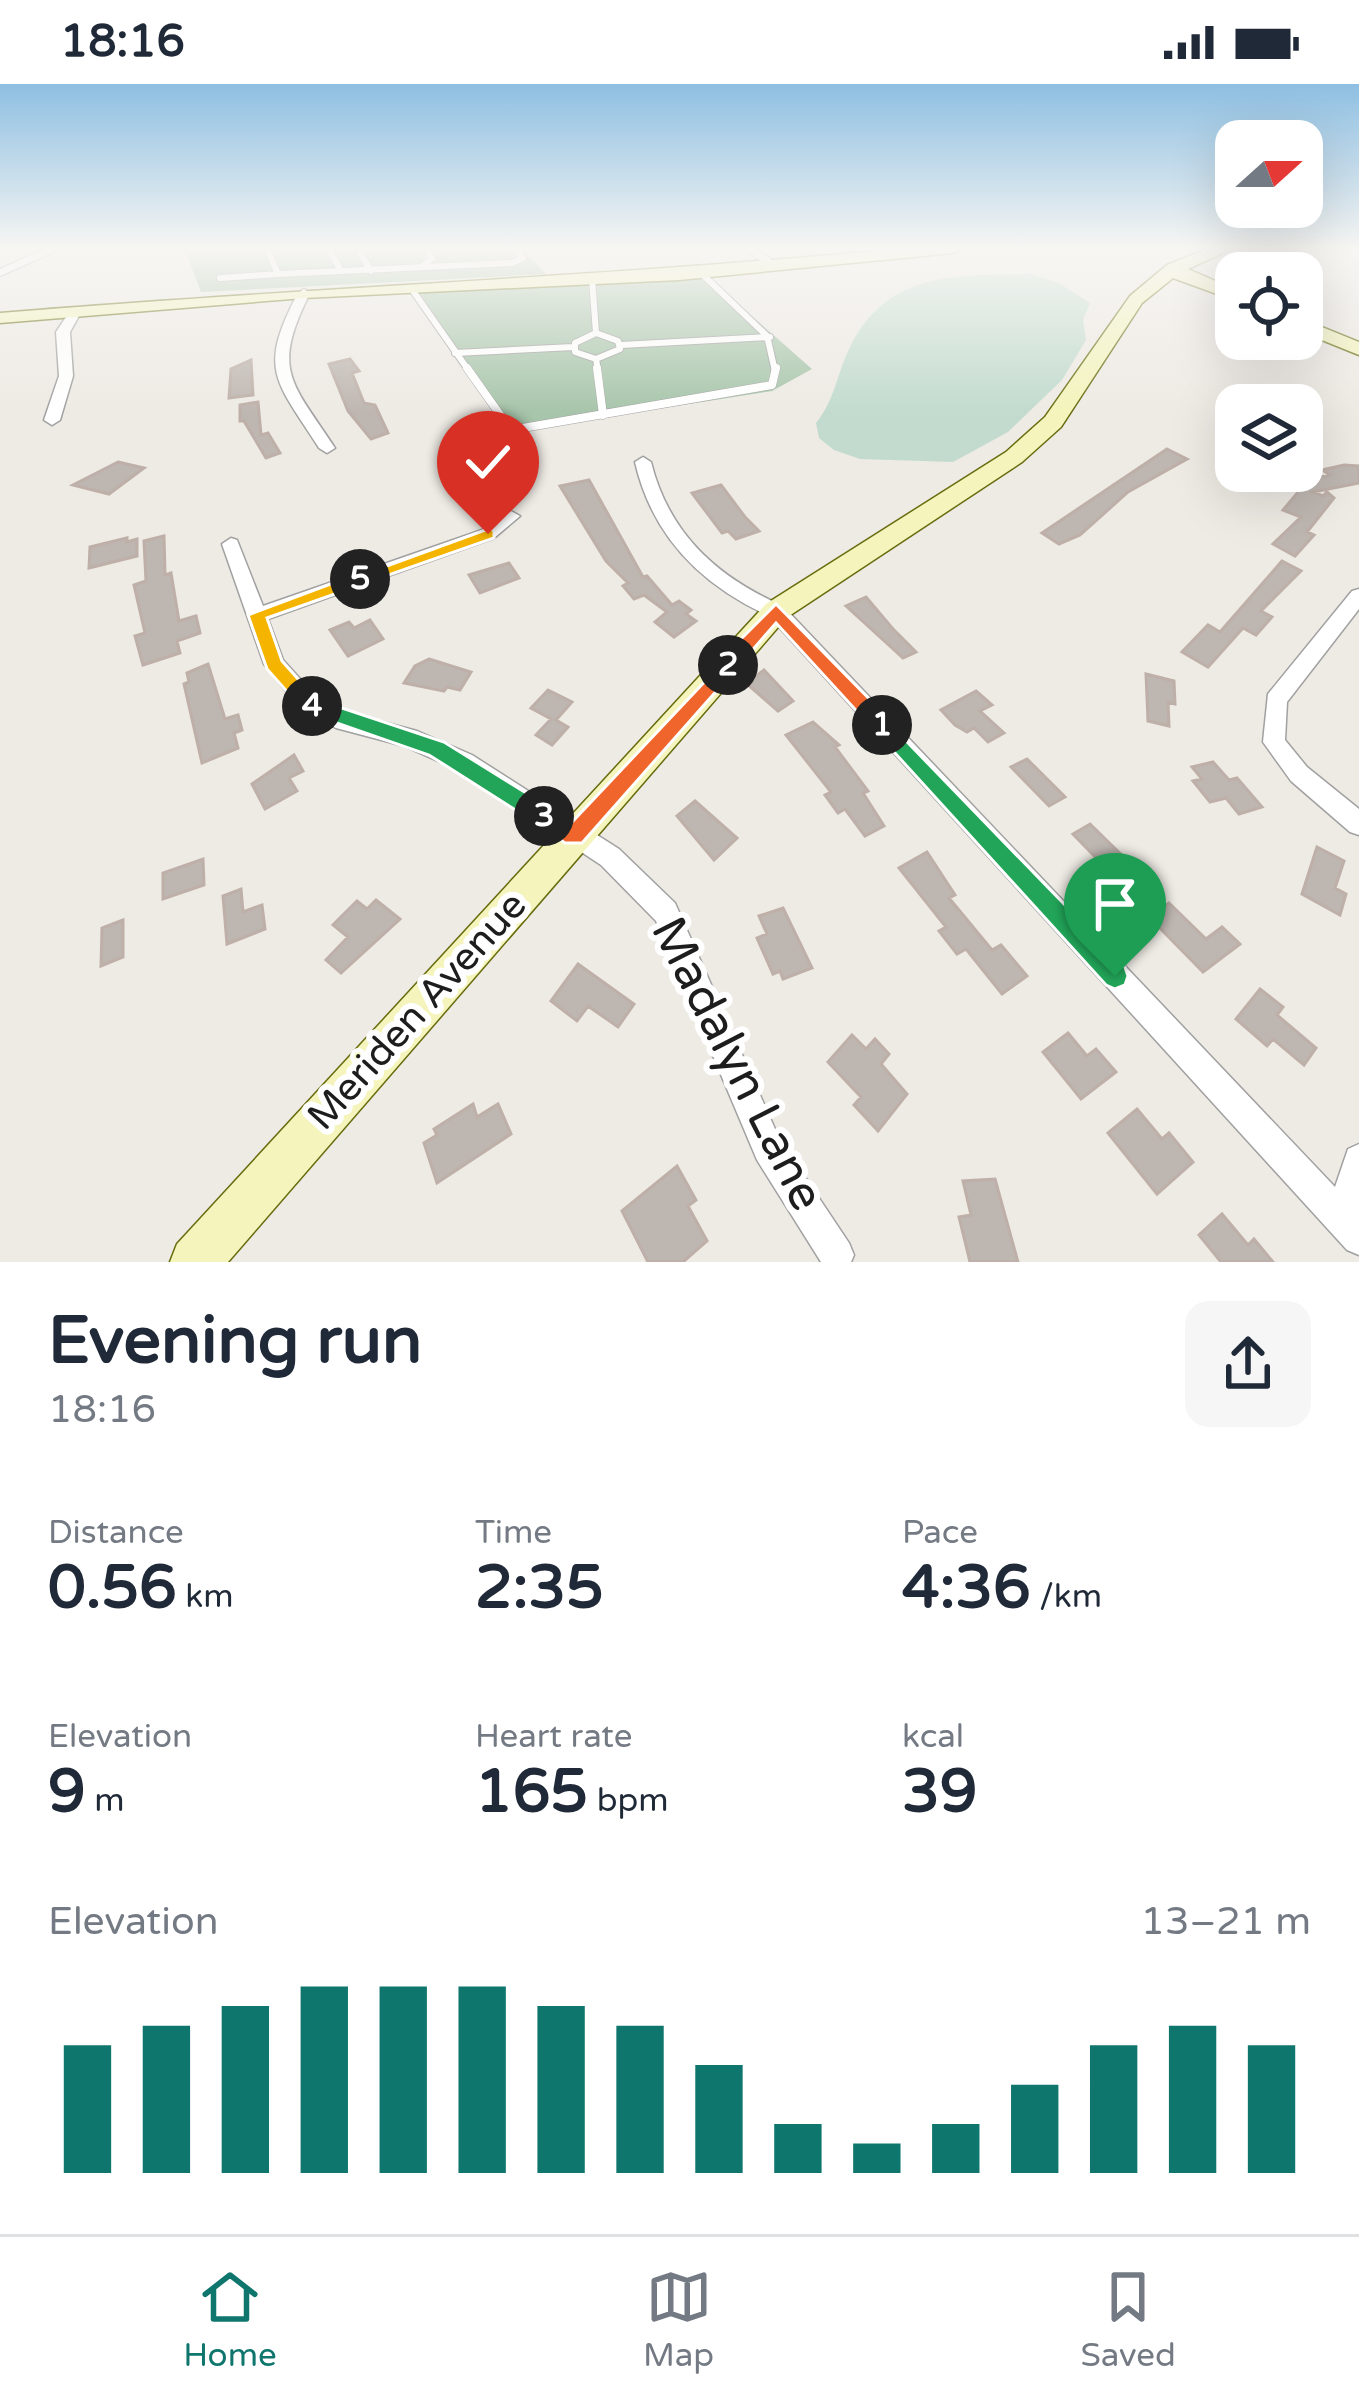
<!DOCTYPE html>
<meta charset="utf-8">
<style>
:root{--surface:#fff;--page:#f6f6f7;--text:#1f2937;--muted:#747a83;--line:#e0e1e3;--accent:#0f766e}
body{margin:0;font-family:"Varela Round",sans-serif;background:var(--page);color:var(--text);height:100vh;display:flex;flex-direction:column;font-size:45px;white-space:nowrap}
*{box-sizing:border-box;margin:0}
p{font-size:39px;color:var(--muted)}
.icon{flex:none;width:66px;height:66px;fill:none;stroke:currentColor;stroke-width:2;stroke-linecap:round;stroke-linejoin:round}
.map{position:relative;height:1178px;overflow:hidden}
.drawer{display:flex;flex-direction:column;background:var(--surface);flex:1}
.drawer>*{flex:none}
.needle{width:78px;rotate:69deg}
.controls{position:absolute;left:1215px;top:36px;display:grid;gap:24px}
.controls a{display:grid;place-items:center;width:108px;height:108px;border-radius:24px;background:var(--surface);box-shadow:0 12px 48px #0002;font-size:60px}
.pin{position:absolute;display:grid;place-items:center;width:102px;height:102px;color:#fff;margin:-123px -51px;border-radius:50% 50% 50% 0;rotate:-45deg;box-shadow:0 0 12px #0007}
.pin .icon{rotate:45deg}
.km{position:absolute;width:60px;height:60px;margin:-30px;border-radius:50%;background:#222;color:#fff;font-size:33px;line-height:60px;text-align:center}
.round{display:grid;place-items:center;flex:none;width:126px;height:126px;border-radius:24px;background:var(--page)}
.summary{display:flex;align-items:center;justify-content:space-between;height:204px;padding:0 48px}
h1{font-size:66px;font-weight:700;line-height:90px}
.metrics{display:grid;grid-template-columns:repeat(3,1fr);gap:18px;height:204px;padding:12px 48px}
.metrics div{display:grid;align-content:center}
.metrics b{font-size:60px;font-weight:700}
.metrics small{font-size:33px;font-weight:400}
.metrics p{font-size:33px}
.chart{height:336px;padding:24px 48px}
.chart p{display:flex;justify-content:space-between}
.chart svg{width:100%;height:216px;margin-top:12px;stroke:var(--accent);stroke-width:6}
.status{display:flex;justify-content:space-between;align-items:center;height:84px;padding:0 60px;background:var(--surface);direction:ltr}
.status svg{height:33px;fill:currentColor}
.tabs{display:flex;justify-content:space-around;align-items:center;height:168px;border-top:3px solid var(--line);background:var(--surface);font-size:33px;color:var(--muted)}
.tabs a{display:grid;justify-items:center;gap:6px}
.tabs .active{color:var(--accent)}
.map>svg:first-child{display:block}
.wetland{fill:#c2dbce}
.cemetery{fill:#a7c5aa}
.building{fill:#beb6b1;stroke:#beb0a8;stroke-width:3}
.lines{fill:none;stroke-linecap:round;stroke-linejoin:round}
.lane-far1-casing{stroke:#a1a1a1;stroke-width:8}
.lane-casing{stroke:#a1a1a1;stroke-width:9}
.street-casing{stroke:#a1a1a1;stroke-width:3}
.secondary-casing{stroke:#676c0d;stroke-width:3}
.lane-far1{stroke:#fff;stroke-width:6}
.lane{stroke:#fff;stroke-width:8}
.street{fill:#fff;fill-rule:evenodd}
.secondary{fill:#f4f4bc;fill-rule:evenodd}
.split-1{fill:#22a559;stroke:#fff;stroke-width:3}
.split-2{fill:#f0652b;stroke:#fff;stroke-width:3}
.split-3{fill:#f0652b;stroke:#fff;stroke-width:3}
.split-4{fill:#22a559;stroke:#fff;stroke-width:3}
.split-5{fill:#f5b400;stroke:#fff;stroke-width:3}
.split-6{fill:#f5b400;stroke:#fff;stroke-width:3}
.labels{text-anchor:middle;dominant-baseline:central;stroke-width:12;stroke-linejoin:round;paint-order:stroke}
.street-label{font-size:39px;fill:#1d1d1d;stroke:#fff}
.near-street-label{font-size:48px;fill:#1d1d1d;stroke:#fff}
</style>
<div class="status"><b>18:16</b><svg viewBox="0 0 49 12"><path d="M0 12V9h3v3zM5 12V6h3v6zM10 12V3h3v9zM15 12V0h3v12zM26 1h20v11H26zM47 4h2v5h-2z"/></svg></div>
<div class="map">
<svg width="1359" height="1178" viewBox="0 0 1359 1178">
<rect width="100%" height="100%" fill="#eeeae4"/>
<path class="wetland" d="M1032,190L1059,199L1090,219L1083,236L1086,256L1062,296L1008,348L953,378L860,375L834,366L819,354L816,339C835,316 837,289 850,263C889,185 957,192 1032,190Z"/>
<path class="cemetery" d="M184,164H522L546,190L201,208Z
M710,195L812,285L772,307L510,348L408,207Z"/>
<path class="building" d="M350,275L359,287L352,289L364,319L375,321L388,349L371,355L348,327L329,280Z
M251,276L253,311L229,314L231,285Z
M258,318L261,351L268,349L280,369L266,374L244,337H240V321Z
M1167,365L1187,375L1128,408L1080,451L1059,460L1042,449Z
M118,378L144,384L109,410L73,401Z
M1344,381L1359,382V399L1313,408L1323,412L1327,408L1334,414L1307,448L1314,451L1295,472L1273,460L1301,433L1283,426L1309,395L1330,391L1322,386Z
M589,396L643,493L647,492L672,521L679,517L691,526L686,530L696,537L674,553L655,538L667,528L644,511L634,515L623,502L628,499L606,477L560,402Z
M721,401L745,433L759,447L736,455L728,447L722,449L692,409Z
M164,452L165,491L171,489L179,537L196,532L200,549L177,557L180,569L143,581L135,552L145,549L134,501L146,497L144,457Z
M127,454V458L137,455V472L89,484L90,463Z
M1282,477L1301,487L1261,527L1272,533L1256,551L1243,544L1208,583L1182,568L1208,541L1220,548Z
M509,479L519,494L480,509L469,491Z
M866,513L893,545L916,568L903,574L846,522Z
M370,536L383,555L348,572L330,546L349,538L354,544Z
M429,575L471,588L460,606L447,603L444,607L404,599L415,582Z
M208,580L225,635L238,631L242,646L234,649L238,664L202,679L184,600L189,598L187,589Z
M764,586L793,617L778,627L746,599Z
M1146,590L1174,597L1175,620L1168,618L1169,642L1148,637Z
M548,606L572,618L556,636L568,643L552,661L536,651L551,635L531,624Z
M976,607L992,621L980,627L1004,649L988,658L974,644L967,648L955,641L941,626Z
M813,638L839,661L835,663L868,707L863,709L884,742L865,752L845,725L838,729L825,711L831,708L786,651Z
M294,671L303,687L289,694L297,707L265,725L252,700Z
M1027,675L1065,713L1049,722L1011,683Z
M1213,678L1229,696L1237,694L1262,723L1239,730L1226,714L1210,718L1193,697L1202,695L1192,683Z
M695,717L737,754L714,776L677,732Z
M1090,740L1133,782L1136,780L1147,790L1129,802L1110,782L1107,785L1073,750Z
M1317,763L1344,777L1335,804L1346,810L1340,831L1302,810Z
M927,768L955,811L949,814L992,866L1001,861L1027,892L1002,910L966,865L957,870L939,847L946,843L899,784Z
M203,775L204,801L163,815V789Z
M241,805L243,828L262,821L265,845L227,860L223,812Z
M376,816L400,835L341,889L326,876L348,853L333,841L357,817L367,825Z
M1169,819L1206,855L1222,843L1240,860L1203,888L1149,833Z
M783,824L812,884L783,895L780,887L773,890L757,854L767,850L759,832Z
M123,836V873L101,882L102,844Z
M578,880L634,920L618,943L588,922L577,937L551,917Z
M1260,905L1283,923L1277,931L1316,964L1304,981L1273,955L1267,962L1236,935Z
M1068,949L1087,972L1096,965L1116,988L1081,1015L1043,968Z
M852,951L866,965L875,955L889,970L881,980L907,1010L878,1047L854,1021L861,1013L828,978Z
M473,1020L477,1033L498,1020L511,1050L437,1099L424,1059L437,1051L434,1045Z
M1137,1025L1162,1055L1169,1049L1193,1078L1157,1110L1108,1049Z
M677,1082L696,1116L688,1122L707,1157L683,1178H648L622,1127Z
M995,1095L1018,1178H970L959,1133L971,1131L963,1097Z
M1222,1130L1248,1161L1254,1155L1273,1178H1221L1199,1151Z"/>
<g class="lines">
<defs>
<path id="lane-far1" d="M267,164L278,190L512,179L523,174L515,164
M328,164L340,185
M357,164L371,187
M422,183L432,174L426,164
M701,189L767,252L775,287
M220,194L278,190
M592,194L596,249
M411,204L469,287
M596,249L618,257L620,265L596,275L575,268V259Z
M621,261L770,253
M455,269L573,263
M596,275L598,287"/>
<path id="lane" d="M467,284L508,342L517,345L772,301L776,284
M597,284L603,331"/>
<path id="street" d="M47,164H62L0,192V185Z
M743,164H755L782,183L772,185Z
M304,205L310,209C271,287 291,297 335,364L327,369L319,364C276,296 257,287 298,209Z
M70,227L80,230L70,248L73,292L60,336L52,341L44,336L59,292L56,248Z
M643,373L651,378C669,450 717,493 783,522L1335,1103L1348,1065L1359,1060V1171L1347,1166L769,532C701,501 652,452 635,378Z
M511,427L520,432L494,454L268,535L283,576L320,617L341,627L417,647L472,671L619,765L675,819L779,1054L849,1159L854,1171L851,1178H821L757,1076L656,837L601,781L456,685L404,662L336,644L304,629L264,580L222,460L231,454L237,456L263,522L482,446Z
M1359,505V525L1287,618L1285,656L1307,683L1359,725V751L1350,748L1291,697L1263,658L1268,610L1352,507Z"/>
<path id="secondary" d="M908,164H962L954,169L679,196L304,214L0,239V229C303,204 606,193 908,164Z
M1234,164L1188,185L1236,206V217L1173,194L1142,219L1061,343L1022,378L786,534L228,1178H170L177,1160L766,520L1006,368L1045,333L1130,212L1167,181L1210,164Z
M1302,235L1359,258V271L1302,248Z"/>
</defs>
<use href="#lane-far1" class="lane-far1-casing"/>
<use href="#lane" class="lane-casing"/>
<use href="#street" class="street-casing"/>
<use href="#secondary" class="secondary-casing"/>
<use href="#lane-far1" class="lane-far1"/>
<use href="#lane" class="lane"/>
<use href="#street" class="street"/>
<use href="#secondary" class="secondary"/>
</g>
<linearGradient id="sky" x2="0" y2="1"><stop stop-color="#8ebfe2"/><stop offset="0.5" stop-color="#f7f6f3"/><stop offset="1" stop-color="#f7f6f3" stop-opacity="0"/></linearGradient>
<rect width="1359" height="329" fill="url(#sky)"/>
<path class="split-1" d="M882,632L1125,883L1128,892L1125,901L1115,905L1106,901L874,646L871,641Z"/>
<path class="split-2" d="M776,520L889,635V646H874L776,539L735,586H721V575Z"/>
<path class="split-3" d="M728,573L735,575V586L582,759H565L536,739V725L544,722L572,738Z"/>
<path class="split-4" d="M312,614L444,658L552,725V739H536L429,671L305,628V617Z"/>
<path class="split-5" d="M360,489L369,495L366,499L267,534L282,577L322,622L319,628H305L267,585L248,531Z"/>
<path class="split-6" d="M488,445L494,446V454L366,499L351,495Z"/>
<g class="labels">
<g class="street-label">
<text transform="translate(417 927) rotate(-48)">Meriden Avenue</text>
</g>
<g class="near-street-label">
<text transform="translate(737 980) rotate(63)">Madalyn Lane</text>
</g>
</g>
</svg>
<div class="controls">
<a><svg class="needle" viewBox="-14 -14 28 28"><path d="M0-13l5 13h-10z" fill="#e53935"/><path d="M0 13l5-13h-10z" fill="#747a83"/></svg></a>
<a><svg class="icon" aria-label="locate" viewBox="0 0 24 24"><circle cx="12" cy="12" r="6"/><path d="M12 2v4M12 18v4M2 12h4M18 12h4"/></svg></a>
<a><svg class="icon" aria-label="layers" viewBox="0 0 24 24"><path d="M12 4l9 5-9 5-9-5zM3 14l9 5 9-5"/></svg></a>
</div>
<div class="pin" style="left:1115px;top:892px;background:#1e9e55"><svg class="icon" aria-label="arrive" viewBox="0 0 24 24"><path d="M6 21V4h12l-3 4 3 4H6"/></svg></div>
<div class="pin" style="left:488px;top:450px;background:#d93025"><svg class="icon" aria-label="check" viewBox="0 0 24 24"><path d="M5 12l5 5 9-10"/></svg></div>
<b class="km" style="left:882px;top:641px">1</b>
<b class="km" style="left:728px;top:581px">2</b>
<b class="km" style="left:544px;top:732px">3</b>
<b class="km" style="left:312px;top:622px">4</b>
<b class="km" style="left:360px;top:495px">5</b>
</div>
<section class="drawer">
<div class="summary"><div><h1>Evening run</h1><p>18:16</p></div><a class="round"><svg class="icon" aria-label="share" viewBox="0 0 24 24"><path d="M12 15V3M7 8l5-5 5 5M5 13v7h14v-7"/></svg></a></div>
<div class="metrics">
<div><p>Distance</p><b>0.56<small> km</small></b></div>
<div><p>Time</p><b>2:35</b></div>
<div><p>Pace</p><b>4:36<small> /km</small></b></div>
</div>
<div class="metrics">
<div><p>Elevation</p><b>9<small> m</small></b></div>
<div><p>Heart rate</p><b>165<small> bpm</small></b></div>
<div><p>kcal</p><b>39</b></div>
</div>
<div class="chart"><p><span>Elevation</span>13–21 m</p>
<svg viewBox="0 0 160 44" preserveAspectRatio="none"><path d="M5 44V18M15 44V14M25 44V10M35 44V6M45 44V6M55 44V6M65 44V10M75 44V14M85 44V22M95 44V34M105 44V38M115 44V34M125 44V26M135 44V18M145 44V14M155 44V18"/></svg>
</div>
</section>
<nav class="tabs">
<a class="active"><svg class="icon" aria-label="home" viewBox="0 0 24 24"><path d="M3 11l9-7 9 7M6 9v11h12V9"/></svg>Home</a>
<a><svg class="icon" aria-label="map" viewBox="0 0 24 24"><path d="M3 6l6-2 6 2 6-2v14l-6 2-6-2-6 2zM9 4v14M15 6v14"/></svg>Map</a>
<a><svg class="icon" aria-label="saved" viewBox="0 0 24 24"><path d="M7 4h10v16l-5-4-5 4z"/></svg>Saved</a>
</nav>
